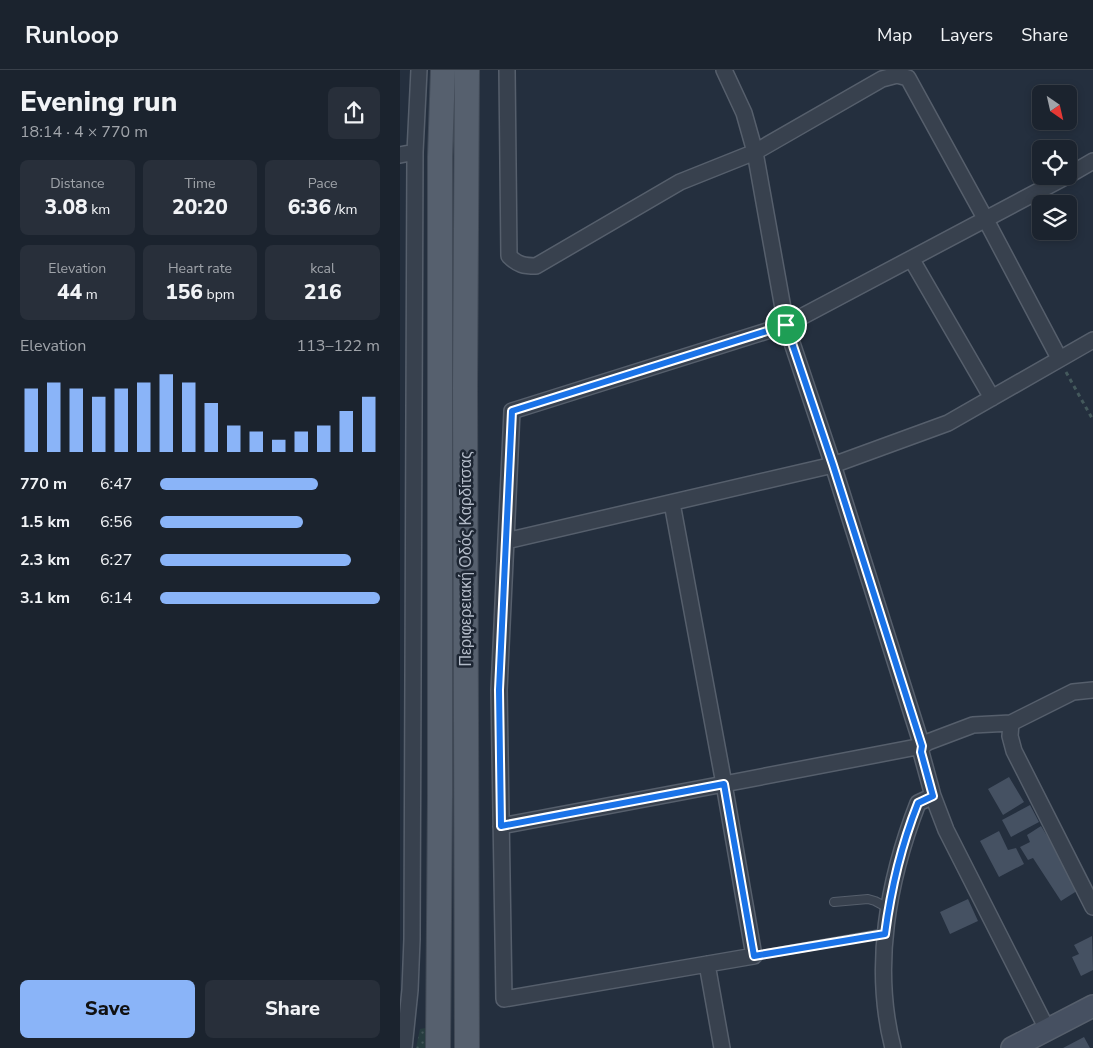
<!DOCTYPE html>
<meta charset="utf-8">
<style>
:root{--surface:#1b232e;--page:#282f3a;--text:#f1f3f6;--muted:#a0a4aa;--line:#39404a;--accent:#8ab4f8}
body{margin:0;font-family:"Nunito Sans",sans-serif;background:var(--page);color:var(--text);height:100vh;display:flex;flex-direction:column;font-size:19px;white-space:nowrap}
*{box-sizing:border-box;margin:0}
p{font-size:16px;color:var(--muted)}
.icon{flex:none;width:28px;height:28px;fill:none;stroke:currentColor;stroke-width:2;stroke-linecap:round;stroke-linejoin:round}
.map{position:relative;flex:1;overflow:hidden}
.panel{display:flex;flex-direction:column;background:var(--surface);width:400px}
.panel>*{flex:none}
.needle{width:32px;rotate:146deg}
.controls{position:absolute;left:632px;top:15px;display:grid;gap:10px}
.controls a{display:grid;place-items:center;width:45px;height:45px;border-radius:8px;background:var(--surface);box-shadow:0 2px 8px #0003,0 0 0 1px var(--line);font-size:25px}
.pin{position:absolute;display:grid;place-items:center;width:42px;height:42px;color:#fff;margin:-21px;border:2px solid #fff;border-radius:50%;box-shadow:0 1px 5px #0007}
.round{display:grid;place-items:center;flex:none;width:52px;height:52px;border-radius:8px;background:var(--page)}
.headline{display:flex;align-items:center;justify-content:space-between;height:85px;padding:0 20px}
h1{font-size:28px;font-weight:800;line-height:38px}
.figures{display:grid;grid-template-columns:repeat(3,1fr);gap:8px;height:85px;padding:5px 20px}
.figures div{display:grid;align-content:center;border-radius:8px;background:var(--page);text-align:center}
.figures b{font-size:21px;font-weight:800}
.figures small{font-size:14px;font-weight:400}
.figures p{font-size:14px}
.chart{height:140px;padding:10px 20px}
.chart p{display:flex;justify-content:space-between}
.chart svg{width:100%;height:90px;margin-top:5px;stroke:var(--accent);stroke-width:6}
.button{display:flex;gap:10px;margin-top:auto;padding:10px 20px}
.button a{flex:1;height:58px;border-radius:8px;background:var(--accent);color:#111;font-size:20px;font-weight:800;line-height:58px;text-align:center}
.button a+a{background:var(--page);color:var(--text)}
ul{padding:0 20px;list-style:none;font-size:16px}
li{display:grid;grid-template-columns:80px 60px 1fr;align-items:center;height:38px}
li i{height:12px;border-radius:6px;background:var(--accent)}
header{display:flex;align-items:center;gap:30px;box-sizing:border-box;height:70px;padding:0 25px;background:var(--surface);border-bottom:1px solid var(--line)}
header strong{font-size:24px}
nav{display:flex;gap:28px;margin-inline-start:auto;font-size:18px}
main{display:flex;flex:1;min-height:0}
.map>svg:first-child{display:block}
.park{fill:url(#park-dots)}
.building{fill:#455162}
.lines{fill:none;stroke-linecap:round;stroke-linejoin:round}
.lane-casing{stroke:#565f6c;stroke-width:10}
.street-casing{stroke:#565f6c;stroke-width:18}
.secondary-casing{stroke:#565f6c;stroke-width:24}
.primary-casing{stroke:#414a57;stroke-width:26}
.path{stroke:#44595c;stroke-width:3;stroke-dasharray:4 4;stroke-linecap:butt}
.lane{stroke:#38414e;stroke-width:8}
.street{stroke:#38414e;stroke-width:15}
.secondary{stroke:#465061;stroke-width:21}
.primary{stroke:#56606e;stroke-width:24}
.route-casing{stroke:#fff;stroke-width:10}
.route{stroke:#1a73e8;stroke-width:6}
.labels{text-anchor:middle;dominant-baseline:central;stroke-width:5;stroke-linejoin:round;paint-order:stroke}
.street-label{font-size:16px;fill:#b4bcc9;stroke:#1d2633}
</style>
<header>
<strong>Runloop</strong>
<nav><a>Map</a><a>Layers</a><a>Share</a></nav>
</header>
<main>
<section class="panel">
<div class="headline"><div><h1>Evening run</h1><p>18:14 · 4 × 770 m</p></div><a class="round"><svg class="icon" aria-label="share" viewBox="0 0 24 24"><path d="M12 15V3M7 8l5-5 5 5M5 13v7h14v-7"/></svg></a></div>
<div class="figures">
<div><p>Distance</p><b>3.08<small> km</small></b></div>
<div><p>Time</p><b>20:20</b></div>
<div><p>Pace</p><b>6:36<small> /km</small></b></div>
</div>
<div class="figures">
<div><p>Elevation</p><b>44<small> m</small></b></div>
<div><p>Heart rate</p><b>156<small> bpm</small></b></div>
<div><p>kcal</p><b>216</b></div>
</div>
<div class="chart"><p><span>Elevation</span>113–122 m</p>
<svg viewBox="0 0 160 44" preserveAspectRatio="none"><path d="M5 44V13M15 44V10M25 44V13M35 44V17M45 44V13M55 44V10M65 44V6M75 44V10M85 44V20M95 44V31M105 44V34M115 44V38M125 44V34M135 44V31M145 44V24M155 44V17"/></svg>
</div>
<ul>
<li><b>770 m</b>6:47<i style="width:72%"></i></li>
<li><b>1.5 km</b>6:56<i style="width:65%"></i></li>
<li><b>2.3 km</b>6:27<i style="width:87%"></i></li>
<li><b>3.1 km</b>6:14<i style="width:100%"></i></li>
</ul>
<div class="button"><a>Save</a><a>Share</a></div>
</section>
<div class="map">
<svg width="693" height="978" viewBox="0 0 693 978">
<defs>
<pattern id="park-dots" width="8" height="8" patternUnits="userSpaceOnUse" patternTransform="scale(1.25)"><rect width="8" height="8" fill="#263c3f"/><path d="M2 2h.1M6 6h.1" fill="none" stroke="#435659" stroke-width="1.8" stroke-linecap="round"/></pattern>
</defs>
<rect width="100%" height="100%" fill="#242f3e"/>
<path class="park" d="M26,958V978H16L20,959Z"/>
<path class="building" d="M609,707L624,732L603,745L588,719Z
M630,735L639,752L611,767L602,750Z
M641,756L680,819L661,831L633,788L628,790L620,777L630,772L627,765Z
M599,761L608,780L616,778L624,794L599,807L580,771Z
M568,829L578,851L550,864L540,842Z
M692,866L693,900L681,906L672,887L679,884L674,875Z
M684,967L690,978H663Z"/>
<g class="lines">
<defs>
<path id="lane" d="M434,832L468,829L475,831L488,838
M354,886L485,863"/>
<path id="street" d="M107,0L109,186C118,195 124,196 136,196L280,112L355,82L482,9L497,5L508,8L586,150L659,288
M324,0L344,43L355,82L386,255L112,341L99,620L104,929L354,886L324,714L522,676L433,395L386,255L667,106
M0,85L15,82
M669,105L693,91
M512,190L592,328
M106,471L433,395L548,353L693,270
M611,653L610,666L614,681L693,837
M101,756L324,714L272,433
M307,894L322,978
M647,959L546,760L533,726L521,682L522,676L528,672L573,655L611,653L673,622L693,620
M4,978L10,920L12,869L15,82L19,0
M493,978C472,897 488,810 518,733L533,726"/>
<path id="secondary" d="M612,978L693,936"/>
<path id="primary" d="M38,978L40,725V87L43,0
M67,978L65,318L67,0"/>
</defs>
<use href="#lane" class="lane-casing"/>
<use href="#street" class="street-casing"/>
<use href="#secondary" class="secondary-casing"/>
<use href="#primary" class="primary-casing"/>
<path class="path" d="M666,302L693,350"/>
<use href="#lane" class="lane"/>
<use href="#street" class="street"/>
<use href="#secondary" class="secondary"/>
<use href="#primary" class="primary"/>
</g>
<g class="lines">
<defs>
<path id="route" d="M386,255L433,395L522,676L521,682L533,726L518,733C501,776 491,818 485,864L354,886L324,714L101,756L99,620L112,341Z"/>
</defs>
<use href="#route" class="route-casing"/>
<use href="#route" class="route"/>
</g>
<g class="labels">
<g class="street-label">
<text transform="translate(66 489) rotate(-90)">Περιφερειακή Οδός Καρδίτσας</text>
</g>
</g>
</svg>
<div class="controls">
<a><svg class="needle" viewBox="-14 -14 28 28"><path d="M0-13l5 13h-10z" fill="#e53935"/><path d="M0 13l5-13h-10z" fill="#a0a4aa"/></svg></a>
<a><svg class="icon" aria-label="locate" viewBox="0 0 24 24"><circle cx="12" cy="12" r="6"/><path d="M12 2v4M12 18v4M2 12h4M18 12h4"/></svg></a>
<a><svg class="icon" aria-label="layers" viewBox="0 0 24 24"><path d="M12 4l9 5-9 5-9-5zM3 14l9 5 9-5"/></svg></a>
</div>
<div class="pin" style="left:386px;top:255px;background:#1e9e55"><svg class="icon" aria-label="arrive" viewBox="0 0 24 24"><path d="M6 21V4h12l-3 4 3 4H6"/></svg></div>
</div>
</main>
